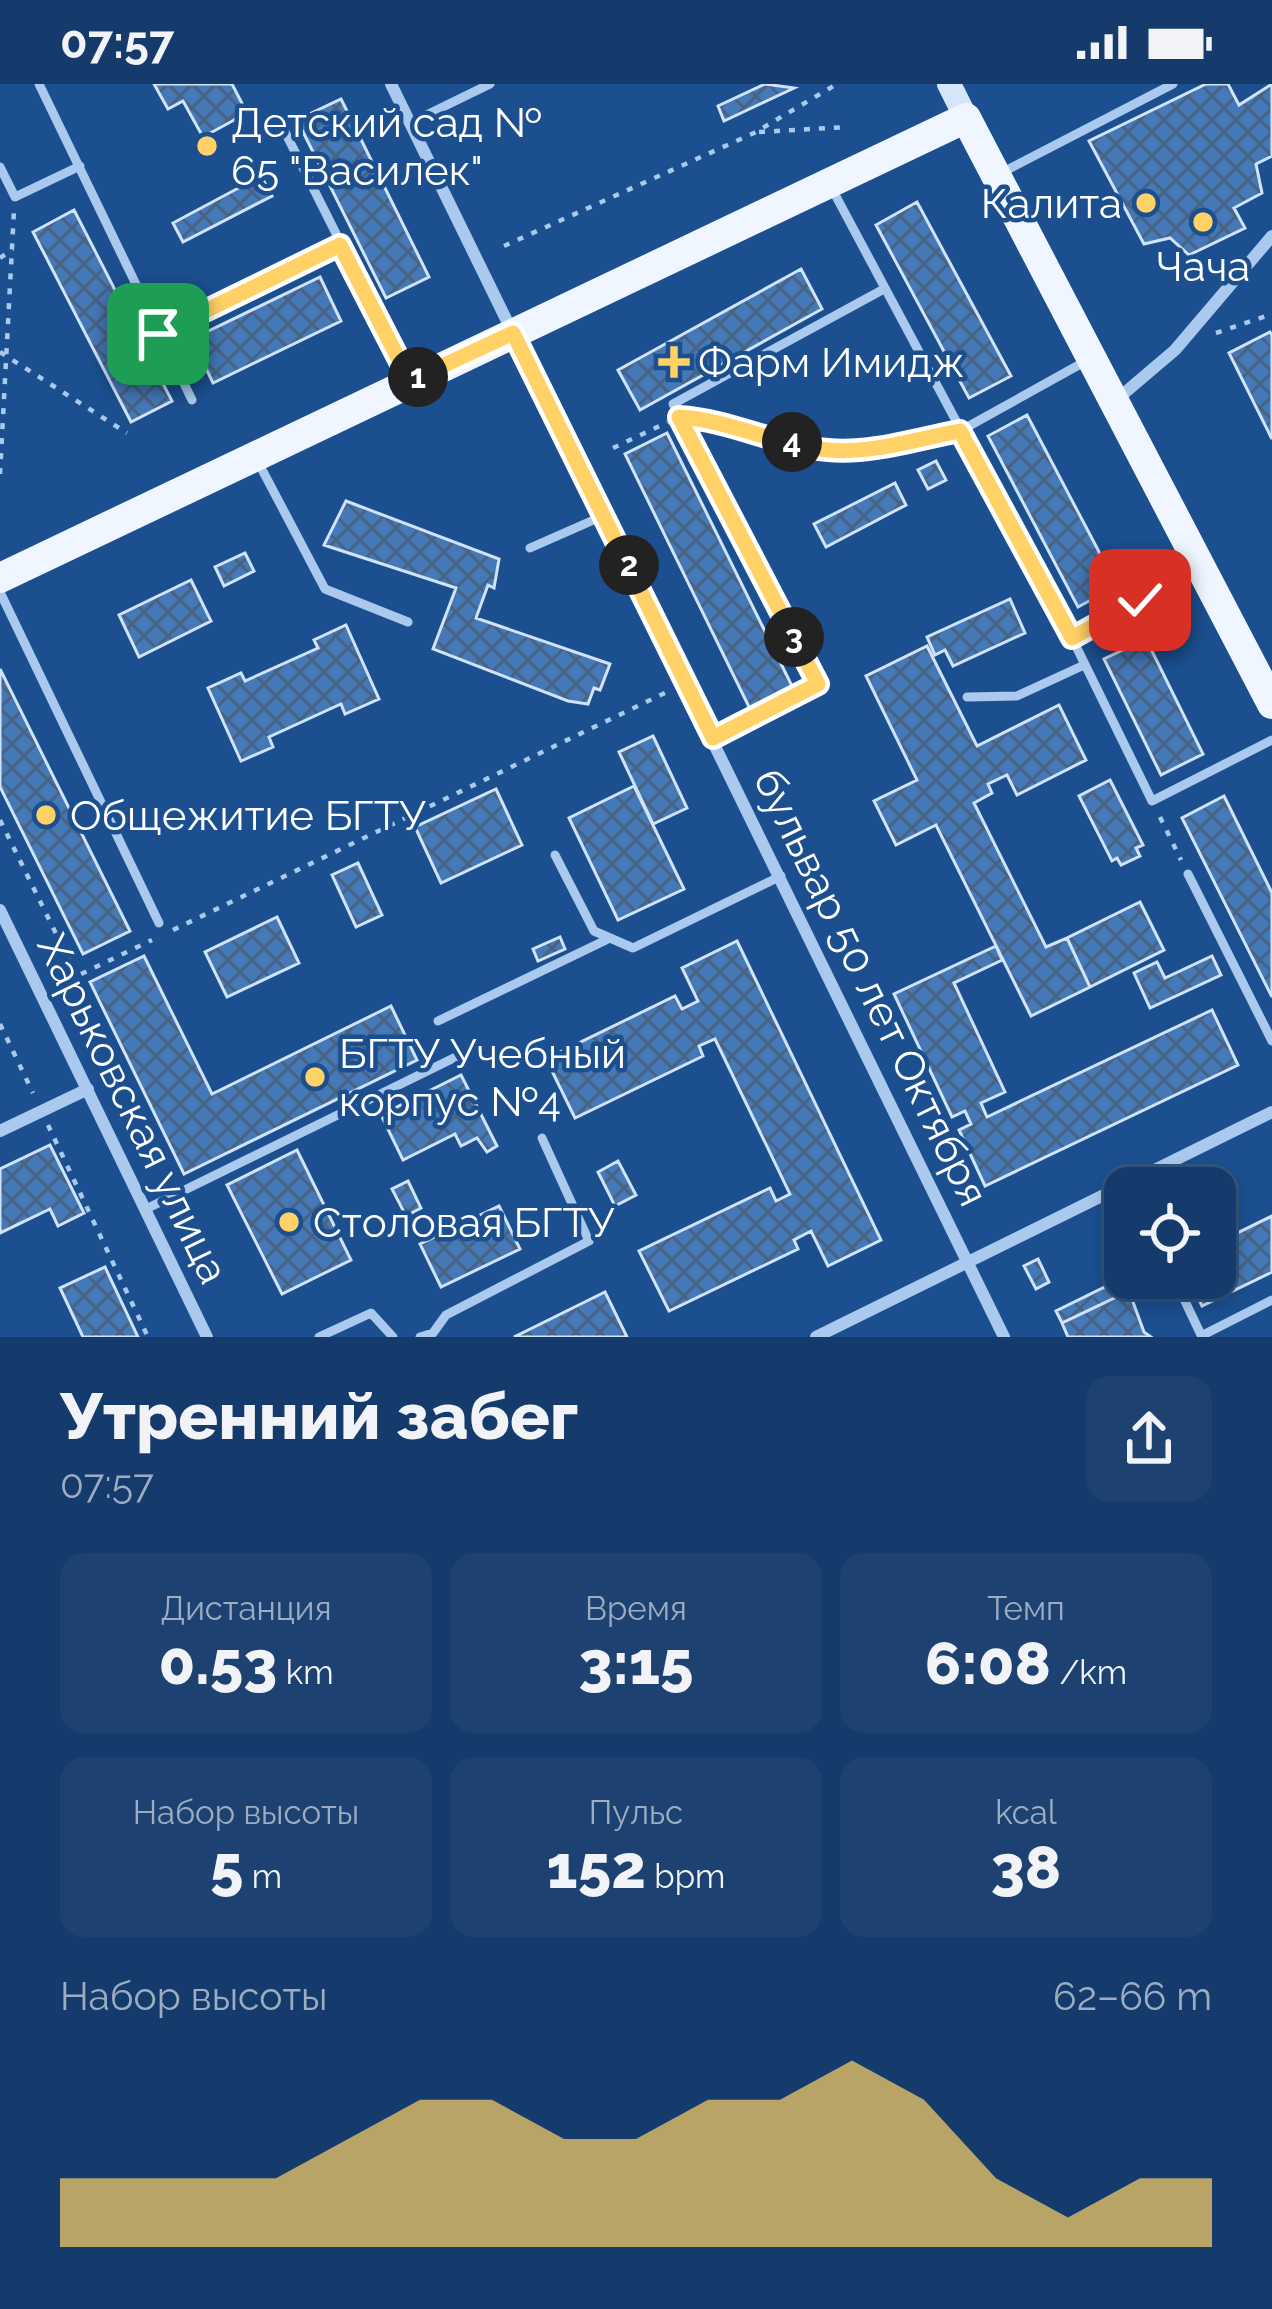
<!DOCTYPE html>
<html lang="ru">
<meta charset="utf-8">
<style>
:root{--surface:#143b6b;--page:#1d4271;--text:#f1f3f6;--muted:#9dadc1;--line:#33557e;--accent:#ffd166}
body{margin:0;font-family:Raleway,sans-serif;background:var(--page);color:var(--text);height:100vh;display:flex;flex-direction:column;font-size:45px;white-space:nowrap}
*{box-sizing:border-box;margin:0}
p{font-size:39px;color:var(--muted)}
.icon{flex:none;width:66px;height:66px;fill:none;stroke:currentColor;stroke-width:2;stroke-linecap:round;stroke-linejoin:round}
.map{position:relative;height:1253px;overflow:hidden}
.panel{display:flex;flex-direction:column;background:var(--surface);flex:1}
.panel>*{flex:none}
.fabs{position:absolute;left:1104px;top:1083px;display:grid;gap:24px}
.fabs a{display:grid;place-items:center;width:132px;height:132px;border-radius:24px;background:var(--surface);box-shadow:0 6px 18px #0003,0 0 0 3px var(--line);font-size:60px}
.pin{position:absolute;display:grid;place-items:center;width:102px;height:102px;color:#fff;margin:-51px;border-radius:24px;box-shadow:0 6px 18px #0006}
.km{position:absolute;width:60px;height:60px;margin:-30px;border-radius:50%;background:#222;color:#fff;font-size:33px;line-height:60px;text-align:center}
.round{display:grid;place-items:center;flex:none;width:126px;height:126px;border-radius:24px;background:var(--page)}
.headline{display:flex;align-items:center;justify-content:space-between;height:204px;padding:0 60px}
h1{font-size:66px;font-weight:800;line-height:90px}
.metrics{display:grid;grid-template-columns:repeat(3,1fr);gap:18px;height:204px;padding:12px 60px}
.metrics div{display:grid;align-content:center;border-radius:24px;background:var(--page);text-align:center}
.metrics b{font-size:60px;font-weight:800}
.metrics small{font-size:33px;font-weight:400}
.metrics p{font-size:33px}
.chart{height:336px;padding:24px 60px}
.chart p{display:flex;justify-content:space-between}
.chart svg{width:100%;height:216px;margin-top:12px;fill:var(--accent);opacity:.7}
.status{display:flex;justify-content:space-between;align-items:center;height:84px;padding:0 60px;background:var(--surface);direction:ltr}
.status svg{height:33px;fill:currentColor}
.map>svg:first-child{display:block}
.building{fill:url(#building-cross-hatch);stroke:#cfe3fa;stroke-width:3}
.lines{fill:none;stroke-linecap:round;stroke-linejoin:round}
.path{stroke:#a9c9ee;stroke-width:4.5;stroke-dasharray:6 9;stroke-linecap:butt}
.lane{stroke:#a9c9ee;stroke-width:9}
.street{stroke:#a9c9ee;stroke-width:12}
.secondary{stroke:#d6e6fa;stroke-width:24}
.primary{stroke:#f0f6ff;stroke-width:30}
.route-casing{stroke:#fff;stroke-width:24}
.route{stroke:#ffd166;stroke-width:15}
.poi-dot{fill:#ffd166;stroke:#1b4f8f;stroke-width:4.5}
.labels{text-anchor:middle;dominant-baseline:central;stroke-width:9;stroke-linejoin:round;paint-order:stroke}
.poi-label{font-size:42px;fill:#fff;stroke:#1b4f8f;text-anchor:start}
.street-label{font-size:42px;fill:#fff;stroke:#1b4f8f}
</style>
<div class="status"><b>07:57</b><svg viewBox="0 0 49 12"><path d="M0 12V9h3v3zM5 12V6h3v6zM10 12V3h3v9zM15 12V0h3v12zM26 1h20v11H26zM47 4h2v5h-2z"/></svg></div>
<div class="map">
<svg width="1272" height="1253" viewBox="0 0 1272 1253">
<defs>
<pattern id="building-cross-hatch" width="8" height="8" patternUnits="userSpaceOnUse" patternTransform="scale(3)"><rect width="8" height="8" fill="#4478b7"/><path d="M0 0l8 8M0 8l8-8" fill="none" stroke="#486282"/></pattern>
</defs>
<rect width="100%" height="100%" fill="#1b4f8f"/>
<path class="building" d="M154,0H232L247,29L203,53L183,17L168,25Z
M765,0L794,4L724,37L718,22Z
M1206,0H1228L1239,21L1272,0V72L1256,80L1262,109L1234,124L1245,144L1189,171L1170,154L1144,160L1089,57Z
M341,15L429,193L386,214L297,36Z
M261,92L272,112L183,158L173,139Z
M917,118L1011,292L969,314L876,141Z
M74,126L172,317L131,338L33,148Z
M801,185L822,225L640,326L618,286Z
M320,193L341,237L213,299L192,255Z
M1270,248L1272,251V355L1229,269Z
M1027,331L1117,502L1078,523L988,352Z
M667,349L794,606L751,627L625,370Z
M936,377L946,396L928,405L918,386Z
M895,399L906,421L826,463L814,440Z
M346,417L499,475L494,504L488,501L476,534L610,580L600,606L594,604L588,620L568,617L433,565L456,504L324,461Z
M245,469L254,487L224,502L215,483Z
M191,496L211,537L139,573L119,531Z
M1010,515L1025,549L953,582L945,566L935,571L927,553Z
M346,541L379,615L345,630L341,620L269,653L273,663L241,677L208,604L241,589L245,597L318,564L314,556Z
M1146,555L1203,670L1161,691L1104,575Z
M927,562L977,662L1059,621L1086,676L1017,711L1007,691L988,700L992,709L974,719L1046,863L1067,854L1090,903L1031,932L936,741L896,761L874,717L917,696L866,592Z
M0,585L130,847L83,870L0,703Z
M653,652L687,724L653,740L619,668Z
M1110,696L1143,761L1136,764L1140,772L1121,781L1117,774L1112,777L1079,712Z
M634,702L684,805L618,836L569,734Z
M496,705L522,761L441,799L415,743Z
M1224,712L1272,809V913L1182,734Z
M358,779L382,831L356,843L332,791Z
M1140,818L1164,866L1090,903L1067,854Z
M277,833L299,879L227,913L205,868Z
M560,853L565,865L538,877L533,865Z
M737,857L881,1156L828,1182L811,1147L794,1156L798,1165L669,1227L639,1167L770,1104L776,1117L790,1110L715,955L699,962L703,972L575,1034L546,975L675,912L682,925L698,917L682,884Z
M996,862L1002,876L954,899L1005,1008L981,1019L987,1033L1212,926L1238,981L985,1102L959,1046L971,1040L965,1027L952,1033L894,910Z
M144,872L212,1010L391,922L417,976L184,1090L90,898Z
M1212,872L1221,891L1150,924L1134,889L1157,878L1165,894Z
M461,991L497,1062L487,1068L477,1054L461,1062L455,1050L403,1076L381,1031Z
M50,1061L84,1129L58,1142L50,1125L0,1149V1085Z
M297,1066L351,1176L282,1210L227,1101Z
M618,1077L636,1111L615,1122L598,1088Z
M408,1097L421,1124L406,1132L392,1105Z
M499,1122L520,1165L441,1203L420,1160Z
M1272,1132V1188L1202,1222L1189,1194H1215V1160Z
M1038,1175L1049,1198L1036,1205L1024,1182Z
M105,1183L138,1253H83L60,1204Z
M1123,1194L1129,1207L1062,1239L1056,1227Z
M1129,1207L1144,1248L1151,1253H1068L1062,1239Z
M605,1208L627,1253H514Z"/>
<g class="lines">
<path class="path" d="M759,48L847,43
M504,162L754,49L837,0
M0,174L13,165
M1216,249L1272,230
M0,268L127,349
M696,334L822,366L860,368L942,350
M613,364L668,338
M0,390L14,126
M1160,733L1181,776
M0,736L71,880
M173,846L671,606
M54,903L152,856
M0,940L33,1009
M48,1041L148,1253"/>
<path class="lane" d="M39,0L192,316
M410,39L490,0
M284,46L408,293
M0,83L15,113L80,82
M1001,89L1173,0
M831,103L1072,554
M158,250L340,161
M960,347L1086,277
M257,376L325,505L408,538
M530,464L605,431
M1197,486L1072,554L1152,717L1272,656
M0,508L159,839
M967,613L1017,612L1082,582
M713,654L818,600L673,320L884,205
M555,771L594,847L633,864L781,792
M1188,790L1272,957
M438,937L606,856
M146,1125L464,969
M1174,1194L1202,1253
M1203,1251L1272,1216
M319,1253L371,1229L393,1253
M420,1253L433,1249L446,1231L589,1157L542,1054"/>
<path class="street" d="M391,0L1004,1253
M1115,317L1175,266L1272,152
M0,826L207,1253
M0,1047L88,1005
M816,1253L1272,1028"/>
<path class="secondary" d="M949,0L966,34"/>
<path class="primary" d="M0,494L966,34L1272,620"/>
</g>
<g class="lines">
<defs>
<path id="route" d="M158,250L340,161L410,297L513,249L713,654L818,600L679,333C731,336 777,362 828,366C872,370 917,355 960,347L1072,554L1140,516"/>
</defs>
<use href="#route" class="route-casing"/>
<use href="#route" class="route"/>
</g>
<g class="poi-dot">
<circle cx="207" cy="62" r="12"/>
<circle cx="1146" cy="119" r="12"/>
<circle cx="1203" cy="138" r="12"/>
<path d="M668 260h12v12h12v12h-12v12h-12v-12h-12v-12h12z"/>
<circle cx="46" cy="731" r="12"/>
<circle cx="315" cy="993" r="12"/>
<circle cx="289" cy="1138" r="12"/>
</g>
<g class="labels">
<g class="poi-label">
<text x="231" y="38">Детский сад №<tspan x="231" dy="48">65 "Василек"</tspan></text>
<text x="1122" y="119" text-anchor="end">Калита</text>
<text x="1203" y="182" text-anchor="middle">Чача</text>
<text x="698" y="278">Фарм Имидж</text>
<text x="70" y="731">Общежитие БГТУ</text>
<text x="339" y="969">БГТУ Учебный<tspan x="339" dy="48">корпус №4</tspan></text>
<text x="313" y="1138">Столовая БГТУ</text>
</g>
<g class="street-label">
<text transform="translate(871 903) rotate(64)">бульвар 50 лет Октября</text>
<text transform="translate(133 1025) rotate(64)">Харьковская улица</text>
</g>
</g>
</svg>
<div class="fabs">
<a><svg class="icon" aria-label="locate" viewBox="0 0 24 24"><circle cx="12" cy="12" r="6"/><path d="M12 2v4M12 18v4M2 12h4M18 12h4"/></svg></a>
</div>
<div class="pin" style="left:158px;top:250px;background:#1e9e55"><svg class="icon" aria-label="arrive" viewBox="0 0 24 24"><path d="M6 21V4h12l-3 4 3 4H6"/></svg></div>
<div class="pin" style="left:1140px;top:516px;background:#d93025"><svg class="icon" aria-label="check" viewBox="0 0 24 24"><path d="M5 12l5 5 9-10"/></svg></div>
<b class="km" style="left:418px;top:293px">1</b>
<b class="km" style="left:629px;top:481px">2</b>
<b class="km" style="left:794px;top:553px">3</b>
<b class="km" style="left:792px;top:358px">4</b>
</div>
<section class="panel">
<div class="headline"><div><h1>Утренний забег</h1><p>07:57</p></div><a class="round"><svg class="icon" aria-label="share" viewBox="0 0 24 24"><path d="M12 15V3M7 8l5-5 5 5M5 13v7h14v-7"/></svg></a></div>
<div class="metrics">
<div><p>Дистанция</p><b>0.53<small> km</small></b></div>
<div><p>Время</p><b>3:15</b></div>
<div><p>Темп</p><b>6:08<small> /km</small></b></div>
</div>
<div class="metrics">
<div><p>Набор высоты</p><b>5<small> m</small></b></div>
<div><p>Пульс</p><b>152<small> bpm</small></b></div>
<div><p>kcal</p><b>38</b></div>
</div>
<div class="chart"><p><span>Набор высоты</span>62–66 m</p>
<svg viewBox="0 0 160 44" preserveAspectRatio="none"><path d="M0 44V30L10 30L20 30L30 30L40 22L50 14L60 14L70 22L80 22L90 14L100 14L110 6L120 14L130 30L140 38L150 30L160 30V44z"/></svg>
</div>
</section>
